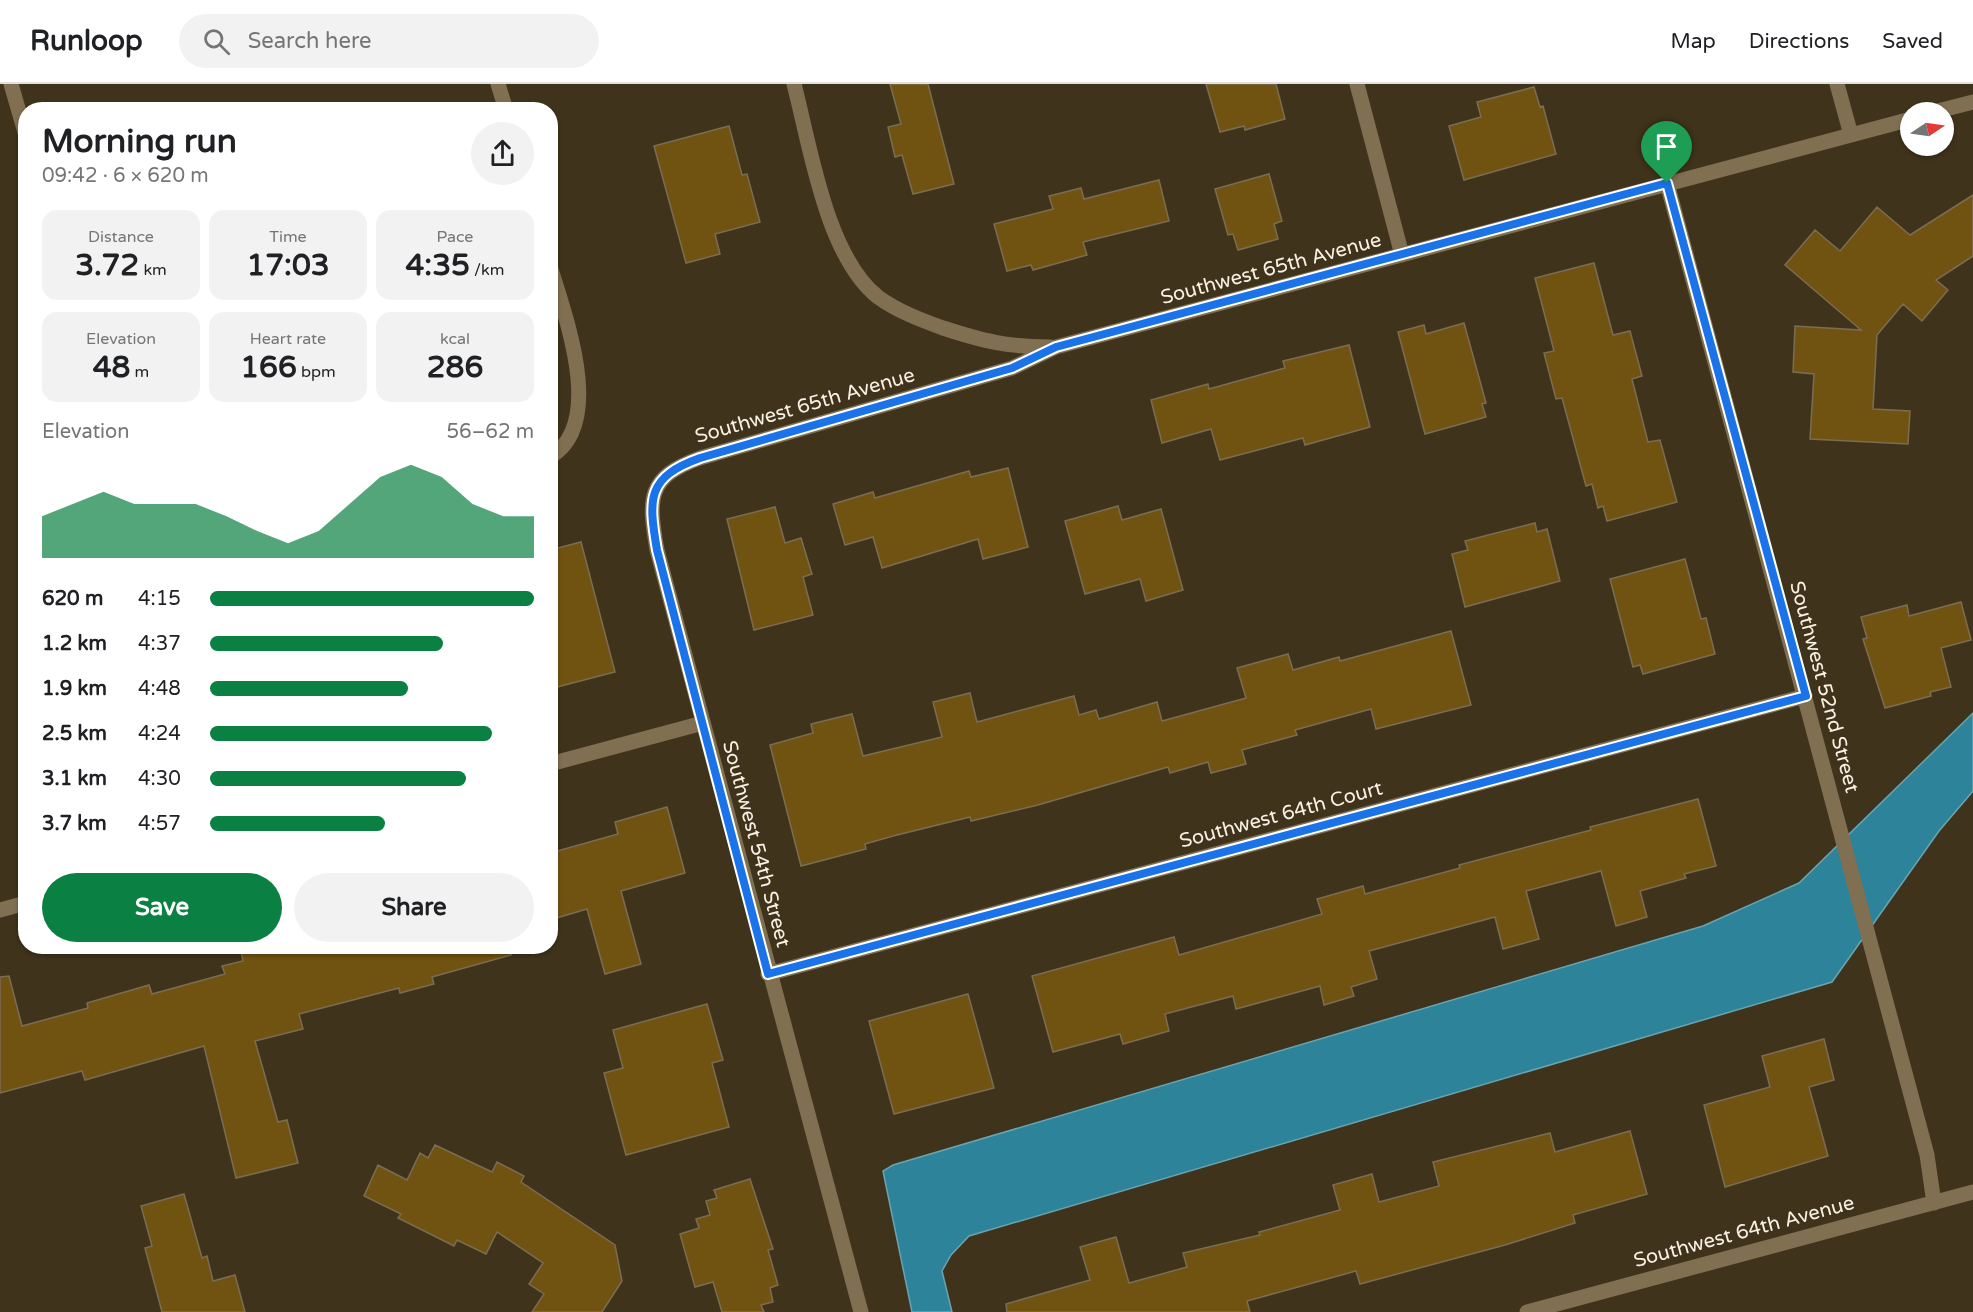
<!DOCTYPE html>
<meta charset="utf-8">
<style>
:root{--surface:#fff;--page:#f2f2f2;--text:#202124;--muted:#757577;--line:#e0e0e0;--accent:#0b8043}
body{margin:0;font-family:"Varela Round",sans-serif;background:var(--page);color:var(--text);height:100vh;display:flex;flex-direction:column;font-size:22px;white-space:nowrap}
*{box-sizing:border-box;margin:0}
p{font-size:20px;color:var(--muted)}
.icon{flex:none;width:33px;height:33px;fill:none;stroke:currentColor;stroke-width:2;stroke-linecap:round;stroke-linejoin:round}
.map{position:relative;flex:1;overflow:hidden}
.details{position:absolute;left:18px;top:18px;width:540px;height:852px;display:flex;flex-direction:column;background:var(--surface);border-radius:24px;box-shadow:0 2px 4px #0004}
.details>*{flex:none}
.needle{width:39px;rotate:77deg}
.tools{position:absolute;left:1900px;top:18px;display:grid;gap:12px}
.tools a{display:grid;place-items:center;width:54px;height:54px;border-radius:50%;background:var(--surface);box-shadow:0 2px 4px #0004;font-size:30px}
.pin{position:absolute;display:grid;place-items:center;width:51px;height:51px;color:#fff;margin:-62px -26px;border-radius:50% 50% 50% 0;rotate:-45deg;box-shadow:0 0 6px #0007}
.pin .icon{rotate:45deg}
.round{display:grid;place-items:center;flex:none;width:63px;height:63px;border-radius:32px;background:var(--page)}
.headline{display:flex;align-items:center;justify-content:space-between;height:102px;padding:0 24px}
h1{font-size:33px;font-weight:700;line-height:45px}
.figures{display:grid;grid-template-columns:repeat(3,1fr);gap:9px;height:102px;padding:6px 24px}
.figures div{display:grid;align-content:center;border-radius:15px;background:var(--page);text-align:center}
.figures b{font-size:30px;font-weight:700}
.figures small{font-size:16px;font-weight:400}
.figures p{font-size:16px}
.chart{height:168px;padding:12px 24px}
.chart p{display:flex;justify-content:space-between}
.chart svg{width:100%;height:108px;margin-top:6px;fill:var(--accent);opacity:.7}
.action{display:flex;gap:12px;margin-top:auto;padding:12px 24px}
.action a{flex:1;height:69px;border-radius:36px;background:var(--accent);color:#fff;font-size:24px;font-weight:700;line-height:69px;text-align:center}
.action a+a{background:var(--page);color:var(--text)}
ul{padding:0 24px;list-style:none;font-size:20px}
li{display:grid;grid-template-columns:96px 72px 1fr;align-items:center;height:45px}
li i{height:15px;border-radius:8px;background:var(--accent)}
header{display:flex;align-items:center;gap:36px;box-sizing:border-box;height:84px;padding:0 30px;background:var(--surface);border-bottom:2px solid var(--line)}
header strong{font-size:28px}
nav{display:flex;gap:33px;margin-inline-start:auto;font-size:21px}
.search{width:420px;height:54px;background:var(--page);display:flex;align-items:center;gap:15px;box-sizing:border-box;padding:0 21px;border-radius:33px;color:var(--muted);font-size:22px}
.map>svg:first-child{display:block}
.water{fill:#2c839a;stroke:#6aa4b0;stroke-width:1.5}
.building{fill:#715311;stroke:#7b6d54;stroke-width:1.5}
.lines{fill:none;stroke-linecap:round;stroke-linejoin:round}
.street{stroke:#807051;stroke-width:15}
.route-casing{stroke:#fff;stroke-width:12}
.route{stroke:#1a73e8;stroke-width:8}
.labels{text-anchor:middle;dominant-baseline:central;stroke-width:4.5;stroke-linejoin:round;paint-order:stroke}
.street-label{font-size:20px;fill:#f9f1e3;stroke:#40331c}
</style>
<header>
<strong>Runloop</strong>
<div class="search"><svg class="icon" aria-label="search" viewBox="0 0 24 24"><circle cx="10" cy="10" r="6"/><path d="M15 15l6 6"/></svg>Search here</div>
<nav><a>Map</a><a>Directions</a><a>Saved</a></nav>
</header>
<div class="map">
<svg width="1973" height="1228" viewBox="0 0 1973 1228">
<rect width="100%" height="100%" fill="#40331c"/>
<path class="water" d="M1973,629V707L1939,747L1832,898L969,1152L951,1171L942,1187L952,1228H912L883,1087L893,1081L1703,842L1799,799Z"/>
<path class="building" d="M890,0H928L954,100L913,110L902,71L895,73L888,43L901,40Z
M1206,0H1276L1285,35L1245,46L1244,42L1220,48Z
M1534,3L1540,23L1543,22L1556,70L1464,96L1449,42L1481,33L1477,18Z
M729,42L742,91L747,90L760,138L715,150L720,170L686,179L654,62Z
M1269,90L1282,137L1274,140L1278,155L1238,166L1233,150L1228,151L1215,105Z
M1159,96L1169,137L1083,158L1087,171L1033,186L1031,181L1007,187L994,140L1053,125L1049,112L1081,104L1084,115Z
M1973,111V172L1936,196L1948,206L1922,237L1903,220L1877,251L1873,325L1910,327L1908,360L1810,355L1814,290L1793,288L1795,242L1861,246L1785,181L1815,146L1840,167L1877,123L1910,151Z
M1594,179L1613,251L1630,247L1642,292L1632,295L1648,358L1660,356L1677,418L1607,437L1603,422L1598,424L1592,400L1586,402L1562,314L1556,315L1544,269L1554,267L1535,194Z
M1464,239L1486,319L1482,320L1486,333L1425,350L1398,248L1424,241L1426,250Z
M1349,261L1370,343L1305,361L1303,354L1220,376L1211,345L1162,359L1151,316L1208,300L1209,305L1285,284L1283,277Z
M1008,384L1028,463L983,475L978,455L882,484L873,453L845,461L833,420L873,408L875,414L969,387L971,393Z
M1118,422L1122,436L1161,425L1183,506L1146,517L1140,495L1085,510L1065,437Z
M775,423L785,459L801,454L812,490L803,493L813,531L754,546L727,435Z
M1535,439L1537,448L1547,445L1560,497L1465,523L1452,470L1468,466L1465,457Z
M581,458L615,588L557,603L550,579V466Z
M1685,475L1701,535L1706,534L1715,570L1643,590L1640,581L1633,583L1610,495Z
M1961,518L1971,556L1941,564L1951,603L1930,608L1931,612L1885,624L1863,555L1867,554L1861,533L1907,521L1909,532Z
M1451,547L1471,621L1376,645L1371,625L1295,646L1297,651L1242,666L1246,680L1211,689L1208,678L1170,689L1168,683L1038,721L971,737L970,733L893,752L865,760L866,765L801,782L770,661L813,649L811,640L852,630L863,672L942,653L933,618L970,609L977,638L1074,612L1079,631L1096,626L1099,635L1157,618L1162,637L1246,614L1237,584L1288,570L1293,586L1339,573L1340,577Z
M1698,715L1716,782L1684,790L1686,794L1640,807L1647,833L1616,842L1601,787L1526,807L1539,855L1503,865L1495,833L1369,867L1377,895L1351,903L1354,912L1324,921L1320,902L1236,925L1233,912L1165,930L1169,947L1123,960L1120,950L1053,968L1032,892L1174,853L1179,871L1322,830L1317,815L1363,802L1365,810L1460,784L1459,781L1591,746L1590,743Z
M667,723L685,789L621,807L641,880L605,890L587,825L550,836V769L618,750L615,738Z
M240,862H509L511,871L432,893L434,900L400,909L399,904L299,930L303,945L255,957L278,1038L287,1036L298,1079L236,1094L204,962L85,996L82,987L0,1009V893L9,892L22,942L88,924L87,919L149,901L152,910L225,890L222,882L243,877Z
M968,910L994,1004L894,1030L869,937Z
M707,920L723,976L712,979L729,1043L626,1071L604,989L623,984L613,946Z
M1824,955L1834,996L1809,1003L1828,1072L1725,1103L1704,1021L1770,1003L1762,972Z
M1630,1047L1647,1110L1573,1131L1575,1139L1505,1161L1360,1200L1356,1187L1247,1217L1250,1228H1007L1006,1220L1090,1196L1080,1163L1116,1153L1129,1199L1187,1183L1183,1169L1260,1151L1259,1148L1340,1126L1333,1101L1372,1090L1379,1118L1439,1102L1433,1078L1550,1049L1555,1068Z
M435,1061L492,1088L497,1078L524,1092L521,1098L615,1161L622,1197L602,1228H532L544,1210L529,1200L543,1179L497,1148L486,1170L457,1156L454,1162L398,1134L401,1130L364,1112L378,1081L407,1096L420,1069L428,1074Z
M750,1095L773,1165L768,1166L778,1201L770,1204L773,1218L761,1221L764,1228H722L713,1198L695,1203L680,1150L699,1144L696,1135L710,1131L706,1117L717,1114L714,1106Z
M184,1110L202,1174L207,1172L213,1197L235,1191L245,1228H162L145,1164L152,1162L141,1122Z"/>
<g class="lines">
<path class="street" d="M11,0L26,52
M498,0L506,26
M794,0C810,61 826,172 878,213C897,227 921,236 943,244C983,257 1007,263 1050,263
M1357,0L1402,171
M1837,0L1851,51
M1934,28L1973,18
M1667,99L1927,1071L1934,1119
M550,182C564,229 607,340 550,373
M550,680L703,639
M0,826L26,819
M768,890L1805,612
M861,1228L657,466C648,414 647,393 700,374L1012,284L1056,263L1911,35
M1527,1228L1973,1108"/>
</g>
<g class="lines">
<defs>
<path id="route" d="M1667,99L1806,612L768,890L657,466C648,414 647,393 700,374L1012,284L1056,263Z"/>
</defs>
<use href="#route" class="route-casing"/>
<use href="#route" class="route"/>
</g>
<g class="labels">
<g class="street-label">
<text transform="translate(1271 185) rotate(-15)">Southwest 65th Avenue</text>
<text transform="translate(805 322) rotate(-16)">Southwest 65th Avenue</text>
<text transform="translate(1824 603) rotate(75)">Southwest 52nd Street</text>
<text transform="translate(1281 731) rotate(-15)">Southwest 64th Court</text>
<text transform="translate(756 760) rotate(75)">Southwest 54th Street</text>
<text transform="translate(1744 1148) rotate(-15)">Southwest 64th Avenue</text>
</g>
</g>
</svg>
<div class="tools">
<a><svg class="needle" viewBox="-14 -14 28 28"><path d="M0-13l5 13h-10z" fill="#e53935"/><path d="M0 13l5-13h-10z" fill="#757577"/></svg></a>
</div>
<div class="pin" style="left:1667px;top:99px;background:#1e9e55"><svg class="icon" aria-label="arrive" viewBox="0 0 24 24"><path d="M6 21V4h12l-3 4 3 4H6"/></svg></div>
<section class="details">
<div class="headline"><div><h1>Morning run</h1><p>09:42 · 6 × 620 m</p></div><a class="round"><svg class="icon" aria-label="share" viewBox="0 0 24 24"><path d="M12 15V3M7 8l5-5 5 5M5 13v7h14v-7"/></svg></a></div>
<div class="figures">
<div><p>Distance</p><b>3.72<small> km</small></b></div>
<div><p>Time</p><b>17:03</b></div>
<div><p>Pace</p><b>4:35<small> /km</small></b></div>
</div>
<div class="figures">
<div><p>Elevation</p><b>48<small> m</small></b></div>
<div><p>Heart rate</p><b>166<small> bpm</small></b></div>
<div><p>kcal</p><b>286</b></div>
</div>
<div class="chart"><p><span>Elevation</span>56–62 m</p>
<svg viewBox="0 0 160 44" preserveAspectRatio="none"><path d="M0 44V27L10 22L20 17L30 22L40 22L50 22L60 27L70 33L80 38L90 33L100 22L110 11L120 6L130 11L140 22L150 27L160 27V44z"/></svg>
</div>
<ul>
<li><b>620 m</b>4:15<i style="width:100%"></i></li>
<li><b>1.2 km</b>4:37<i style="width:72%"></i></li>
<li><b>1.9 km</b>4:48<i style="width:61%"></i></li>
<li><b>2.5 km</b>4:24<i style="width:87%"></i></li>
<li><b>3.1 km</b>4:30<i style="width:79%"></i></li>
<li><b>3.7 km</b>4:57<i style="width:54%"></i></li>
</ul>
<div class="action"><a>Save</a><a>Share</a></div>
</section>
</div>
